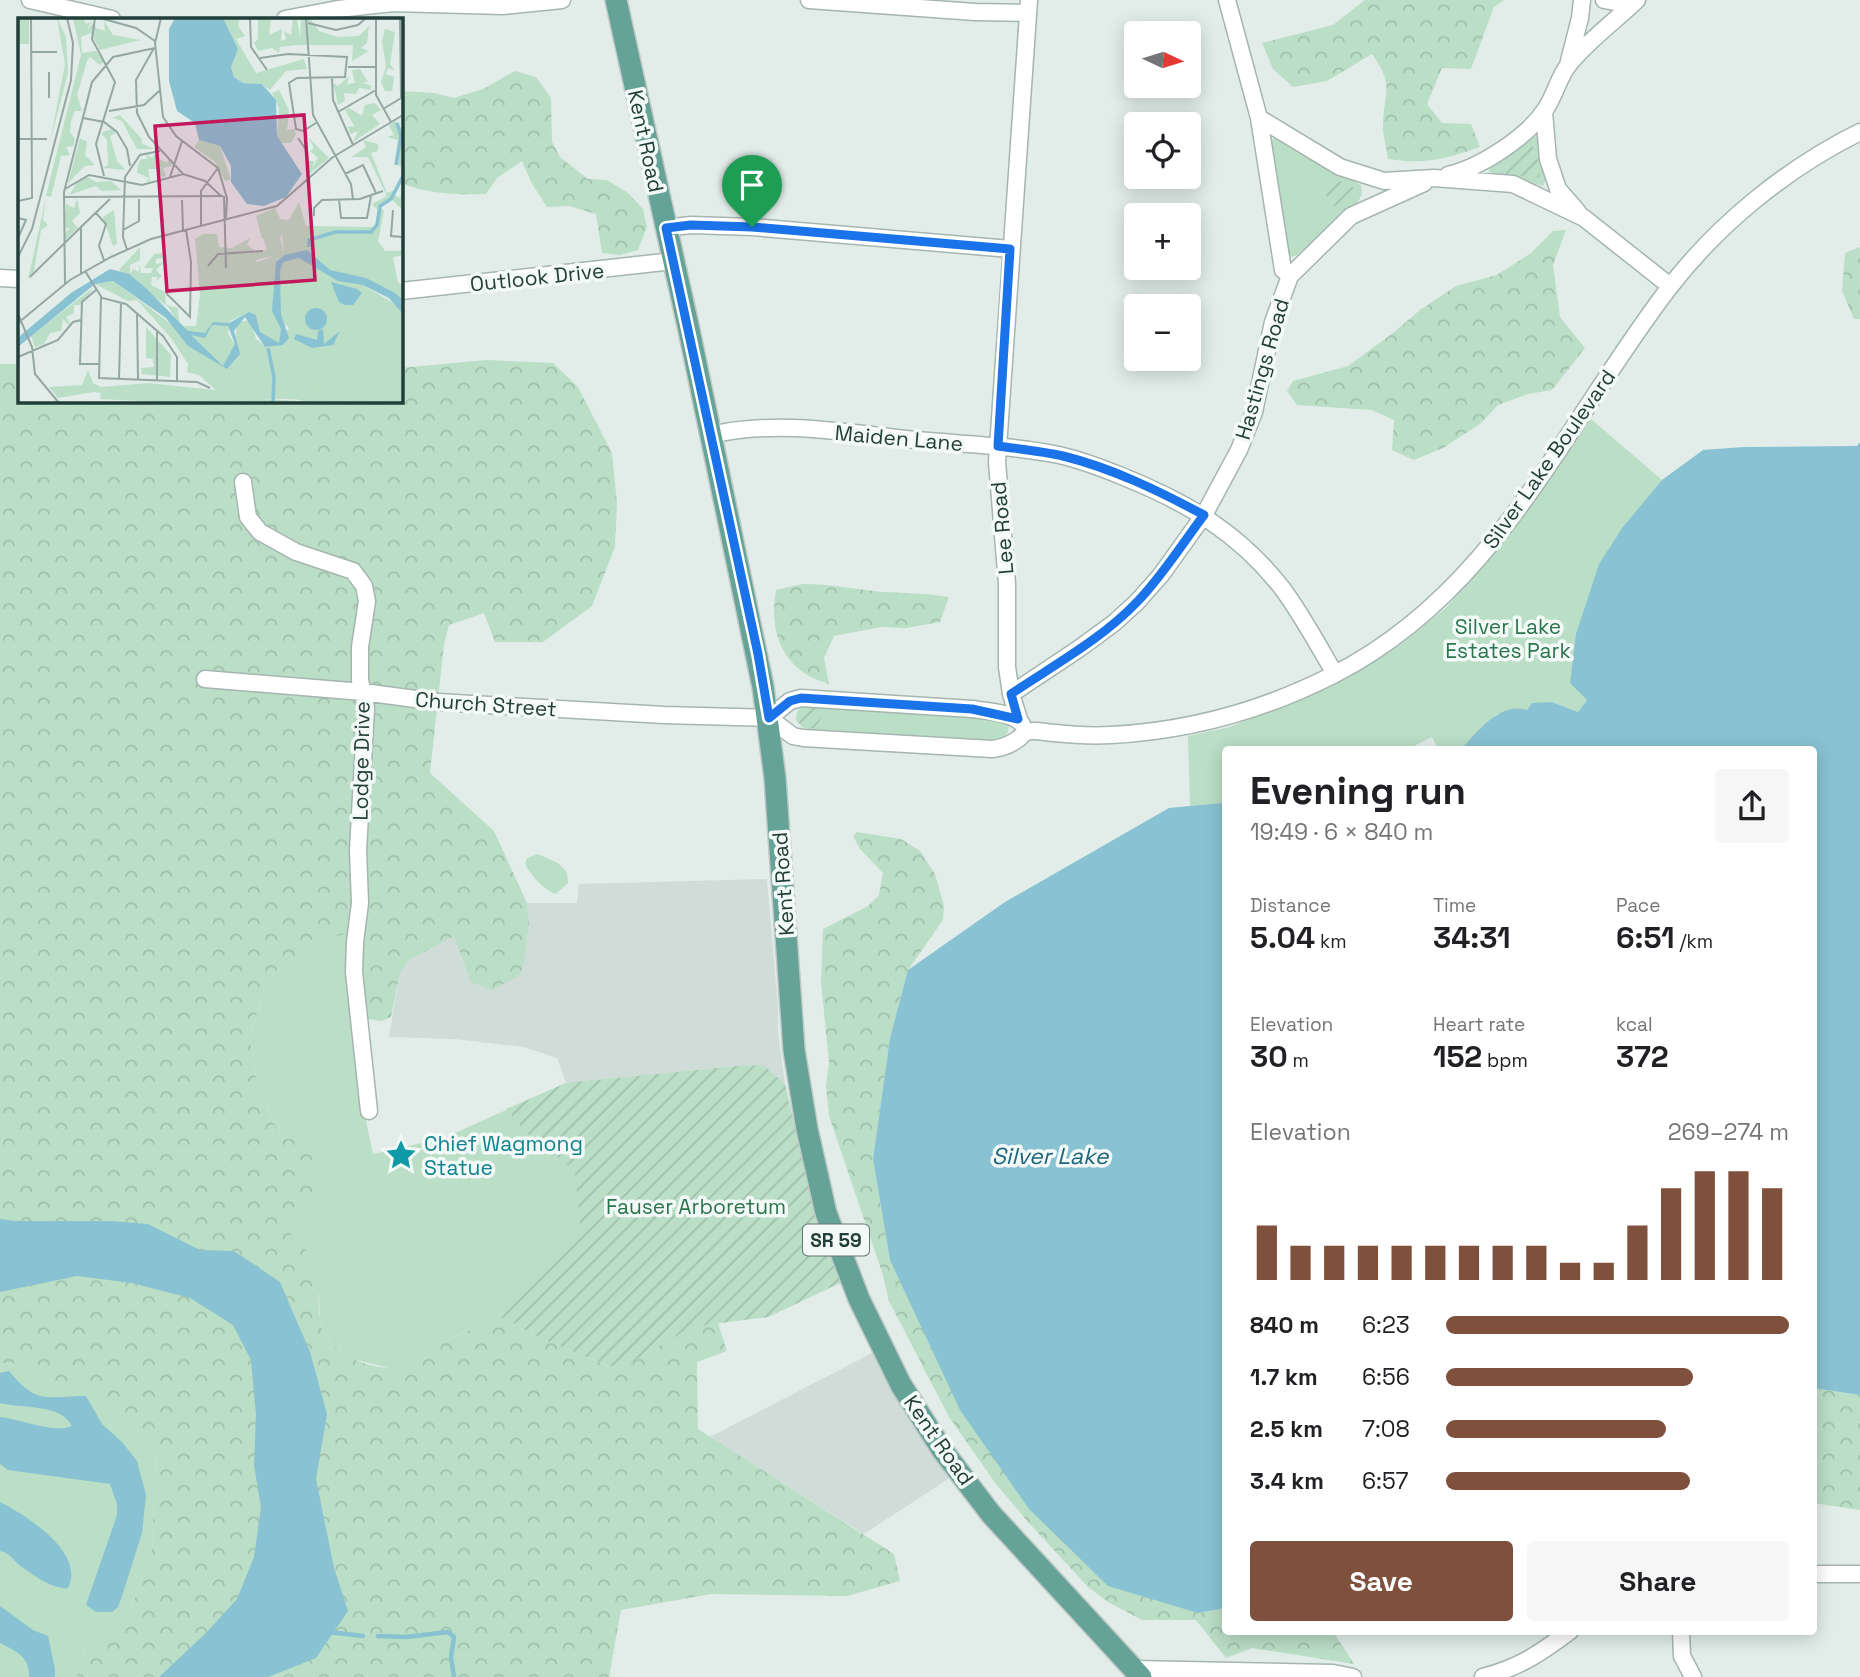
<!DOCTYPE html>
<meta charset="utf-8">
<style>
:root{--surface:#fff;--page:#f6f6f6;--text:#202124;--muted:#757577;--accent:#7f503c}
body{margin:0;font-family:"Space Grotesk",sans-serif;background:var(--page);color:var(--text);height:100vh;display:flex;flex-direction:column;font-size:26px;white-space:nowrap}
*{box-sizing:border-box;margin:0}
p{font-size:23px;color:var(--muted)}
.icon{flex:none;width:38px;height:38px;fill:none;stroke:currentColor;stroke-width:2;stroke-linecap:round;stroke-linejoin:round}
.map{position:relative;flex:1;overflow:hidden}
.sheet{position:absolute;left:1222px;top:746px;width:595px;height:889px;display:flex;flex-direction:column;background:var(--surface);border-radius:7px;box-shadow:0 4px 18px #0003}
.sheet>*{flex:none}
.needle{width:46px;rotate:94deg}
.tools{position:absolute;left:1124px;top:21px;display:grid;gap:14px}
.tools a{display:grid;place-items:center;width:77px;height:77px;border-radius:7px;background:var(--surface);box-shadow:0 4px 18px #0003;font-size:35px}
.pin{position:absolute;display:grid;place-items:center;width:60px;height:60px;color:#fff;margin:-72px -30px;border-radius:50% 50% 50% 0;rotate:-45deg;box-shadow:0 0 7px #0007}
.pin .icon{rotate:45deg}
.round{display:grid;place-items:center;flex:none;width:74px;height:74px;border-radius:7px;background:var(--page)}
.head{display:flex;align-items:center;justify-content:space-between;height:119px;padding:0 28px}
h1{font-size:38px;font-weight:700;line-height:52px}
.stats{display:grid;grid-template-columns:repeat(3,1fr);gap:10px;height:119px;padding:7px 28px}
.stats div{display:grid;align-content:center}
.stats b{font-size:30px;font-weight:700}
.stats small{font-size:19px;font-weight:400}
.stats p{font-size:19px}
.chart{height:196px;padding:14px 28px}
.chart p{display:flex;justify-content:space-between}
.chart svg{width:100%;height:126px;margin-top:7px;stroke:var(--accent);stroke-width:6}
.cta{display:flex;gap:14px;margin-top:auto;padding:14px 28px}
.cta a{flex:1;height:80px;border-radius:7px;background:var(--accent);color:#fff;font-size:28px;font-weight:700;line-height:80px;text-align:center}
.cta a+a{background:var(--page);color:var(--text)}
ul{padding:0 28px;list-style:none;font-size:23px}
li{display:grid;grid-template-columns:112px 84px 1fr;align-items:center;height:52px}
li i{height:18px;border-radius:9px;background:var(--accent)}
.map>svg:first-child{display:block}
.built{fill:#d0dcd8}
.green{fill:#bbdec6}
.forest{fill:url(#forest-crowns)}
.garden{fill:url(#garden-furrows)}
.water{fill:#89c2d2}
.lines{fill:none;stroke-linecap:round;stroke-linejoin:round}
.stream{stroke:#89c2d2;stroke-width:4.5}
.street-casing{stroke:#a5b5b0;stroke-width:19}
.primary-casing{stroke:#c1c9c7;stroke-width:24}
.street{stroke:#fff;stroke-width:16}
.primary{stroke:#66a397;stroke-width:21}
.route-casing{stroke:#fff;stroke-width:14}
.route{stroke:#1a73e8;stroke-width:9}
.labels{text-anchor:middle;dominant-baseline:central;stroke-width:7;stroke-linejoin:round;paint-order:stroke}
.shield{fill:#f3f9f6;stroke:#617671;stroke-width:2}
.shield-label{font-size:19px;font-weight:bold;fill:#223e38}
.street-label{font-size:21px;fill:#223e38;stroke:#f3f9f6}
.park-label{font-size:21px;fill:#2b754d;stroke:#f3f9f6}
.culture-label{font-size:21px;fill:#0d838f;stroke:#f3f9f6;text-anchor:start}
.water-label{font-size:23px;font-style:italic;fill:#1b657b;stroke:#f3f9f6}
.inset-river{fill:none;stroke:#89c2d2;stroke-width:3.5}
.inset-road{fill:none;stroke:#95a7a2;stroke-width:2}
.view{fill:#c2185b;fill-opacity:0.15;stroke:#c2185b;stroke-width:3.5}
.inset-edge{fill:none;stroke:#223e38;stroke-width:3.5}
</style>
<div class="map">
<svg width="1860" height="1677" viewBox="0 0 1860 1677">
<defs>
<pattern id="forest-crowns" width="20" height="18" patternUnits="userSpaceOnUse" patternTransform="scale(1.75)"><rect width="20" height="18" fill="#bbdec6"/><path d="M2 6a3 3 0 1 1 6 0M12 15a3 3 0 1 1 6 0" fill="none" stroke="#a0c0ab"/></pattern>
<pattern id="garden-furrows" width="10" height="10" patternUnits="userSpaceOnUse" patternTransform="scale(1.75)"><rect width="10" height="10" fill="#bbdec6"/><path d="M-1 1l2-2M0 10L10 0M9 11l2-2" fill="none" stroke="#a0c0ab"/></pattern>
</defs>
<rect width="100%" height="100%" fill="#e2ede9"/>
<path class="built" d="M767,879L778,1008V1033L785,1084L763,1065L738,1066L566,1083L557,1058L524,1047L454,1039L389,1037L400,971L409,960L455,935L462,954L525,959L529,926L527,903H577L579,884Z
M882,1348L959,1472L864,1534L710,1437Z"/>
<path class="green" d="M1277,136L1306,155L1361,185L1362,194L1358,202L1297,255L1291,257L1286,256L1281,200L1271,145V141Z
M1535,136L1538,138L1547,177L1543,186L1489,172V167Z
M1591,419L1662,480L1622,528L1608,549L1587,700L1578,712L1552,702L1533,704L1527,710L1497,714L1461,749H1438L1432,737L1408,749H1225V809L1220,803L1190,806L1188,736L1230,727L1358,672L1400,645L1447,607L1521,520Z
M805,705L1001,717L1009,726C1008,734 1005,739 996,740L807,729L802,727L796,717L797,712Z
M538,854L558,863L567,872L568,883L556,894C546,892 528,873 525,863L527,858Z
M348,933L360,1093L373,1154L444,1138L566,1083L738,1066L763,1065L785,1084L796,1132L840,1283L768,1317L528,1333L511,1321L460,1334L423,1353L410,1364L393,1369L353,1359L336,1350L325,1335L320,1320L319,1296L304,1250L291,1239L288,1226L291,1210L315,1191V1153L300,1140L282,1138L273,1122L256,1077L250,1037L266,983L285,962L340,935Z
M0,1363L20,1364L60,1383L90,1391L107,1411L156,1455L152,1548L131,1610L107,1632L87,1645L76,1677H0Z"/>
<path class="forest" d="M1365,0H1504L1494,7L1471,69L1442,68L1427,104L1442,123L1471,124L1480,147C1444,159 1426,165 1388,159C1387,149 1383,137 1383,127C1383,91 1396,88 1372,54L1327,81L1293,87L1273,69L1262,43L1333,25Z
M515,71L536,77L551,98L552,142L560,157L588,179L607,180L628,193L643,209L647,227L638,250L620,255L602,253L596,214L569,206L547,207L531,182L522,161L497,178L486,194C457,195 427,194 401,183V91L434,93L454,98L483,89Z
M1566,230L1553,265L1560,317L1585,348L1552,390L1528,394L1498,405L1480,424L1443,448L1414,460L1392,450L1394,420L1372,410L1297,405L1287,391L1293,381L1348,366L1393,333L1420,310L1456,286L1497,275L1531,253L1553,231Z
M1860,247V319H1854L1842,291L1845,253Z
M486,360L553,363L578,387L612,453L617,503L615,547L592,606L543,642H495L484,613L449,625L444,644L430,773L494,831L527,903L529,925L525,959L520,975L492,990L471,982L454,936L409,960L400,972L391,1017L382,1021L368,1019L362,1012L358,932L340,935L285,962L266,983L250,1037L256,1077L273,1122L282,1138L300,1140L315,1153V1191L291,1210C285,1249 300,1234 312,1260C323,1284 313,1316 327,1338C340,1359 384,1375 408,1364C414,1362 419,1355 425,1352C436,1346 447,1341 459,1335C477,1326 478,1333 495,1315L511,1320L524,1331L608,1366H627L665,1342L697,1326L718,1323L727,1351L697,1362L698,1429L894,1554L900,1581L847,1596L711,1594L621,1610L609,1677H76L87,1645L107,1632L131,1610L152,1548L156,1456L107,1411L90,1391L60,1383L20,1364L0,1363V364H19V401H401V368Z
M803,584C830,584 855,589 882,592C904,593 926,593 949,597L940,622L906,628L881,627L834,636L824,658L829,684C784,672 768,634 776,590Z
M857,832L901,839L920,851L935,874L944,906L943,920L908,970L890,1038L873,1159L890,1260L1198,1613L1225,1608V1631H1336L1334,1633L1354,1664L1252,1648L1226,1658L1196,1620H1142L1108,1602L1088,1587L1029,1523L996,1484L949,1417L889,1301L882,1272L829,1116L826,1086L829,1063L821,982L823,929L868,906L879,895L883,873L860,849L853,836Z
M1813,1388L1860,1395V1510L1813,1503Z"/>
<path class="garden" d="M1530,145L1537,150L1541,170L1539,177L1509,175L1500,169L1501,162L1515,159L1520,150Z
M1337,180L1355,188L1357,194L1351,203L1344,208L1327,204L1326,187L1331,181Z
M805,705L820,706L821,717L817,729L802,727L796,720L800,706Z
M763,1065L785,1084L796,1132L840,1283L768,1317L697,1326L665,1342L627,1366H608L528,1333L511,1321L495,1315L532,1277L581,1232L575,1171L526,1132L506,1109L566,1083L738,1066Z"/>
<path class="water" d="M1860,442V1395L1813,1388V749H1461C1477,732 1500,701 1527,710L1532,703L1552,702L1578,712L1587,700L1570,683L1576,634L1599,564L1622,528L1662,480L1703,450L1744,447L1857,446Z
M1221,803L1225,809V1608L1198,1613L1108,1586L1029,1509L960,1410L890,1260L873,1159L890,1038L908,970L1005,902L1169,808Z
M0,1219L15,1221H110L148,1224L200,1250L234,1251L280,1282L310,1352L327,1414L316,1479L334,1568L348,1611L316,1658L268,1677H159L206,1633L237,1599L254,1557L261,1507L254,1465L256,1415L251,1360L233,1325L190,1298L132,1283L77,1276L0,1292Z
M9,1371C38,1406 46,1396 86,1396L102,1424L122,1442L137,1461L146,1495L142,1533L122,1596L118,1607L112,1612H96L86,1605L117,1515V1504L110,1484L8,1470L0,1464V1417C20,1419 55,1434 72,1426C60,1403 23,1409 0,1403V1373Z
M0,1502C26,1515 86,1553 68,1588C54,1590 33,1575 22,1567C14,1562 11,1553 0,1551Z
M0,1606L33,1630L48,1636L55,1669V1677H29C30,1657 16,1651 0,1643Z"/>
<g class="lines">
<path class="stream" d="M329,1632L363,1636
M378,1636L406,1637L448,1632L454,1637L451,1657L454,1677"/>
<defs>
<path id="street" d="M30,0L112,19
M809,0L975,12L1027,13
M1604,0L1631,5
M285,19L338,9L393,3L503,6L562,0
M1568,65L1580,18L1582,0
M1544,112L1548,159L1558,189L1578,212
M1259,118L1340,167L1384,181L1434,178L1513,184L1584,218L1670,286
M1448,175C1480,168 1527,137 1545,110C1555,96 1559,75 1570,63C1589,40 1615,21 1637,0
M665,228L691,225L752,227L1010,249
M1290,276L1351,216L1424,183
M0,278L19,279
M401,291L673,261
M711,435C774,420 842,432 906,439C957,444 1008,445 1059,455C1081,460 1102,468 1124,477C1188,503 1239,533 1282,588C1302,615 1318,645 1335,674
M243,482L248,517L260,532L296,552L353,571L364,586L367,601L360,647V680L366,708L358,850L360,903L355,942L354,972L369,1111
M205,679L363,692L438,702L664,715L769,718
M1011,694L1077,650L1114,623L1137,602L1161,575L1204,515L1239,450L1254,412L1273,322L1290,276L1283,270L1259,118L1227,0
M769,718L793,736L803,738L992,749C1002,748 1010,745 1018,739C1021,737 1023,733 1027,732C1034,729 1047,733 1055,733C1073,735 1093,736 1111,735C1189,731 1264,710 1333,675C1497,592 1563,426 1669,288C1718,224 1787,168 1860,132
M769,718L790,701L801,698L972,709C987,711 1012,712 1022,724
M1019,719L1011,694L1007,667V584L997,462L1029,0
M1813,1574H1860
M1681,1631L1682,1656L1693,1677
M1134,1669L1333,1673L1353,1677
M1483,1677C1520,1667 1539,1654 1570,1631"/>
<path id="primary" d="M616,0L689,330L763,687L775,778L794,1050L807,1129L826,1213L859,1299L901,1385L943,1451L991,1514L1141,1677"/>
</defs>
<use href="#street" class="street-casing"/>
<use href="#primary" class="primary-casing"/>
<use href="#street" class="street"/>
<use href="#primary" class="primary"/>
</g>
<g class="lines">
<defs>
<path id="route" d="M691,225L752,227L1010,249L998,446C1019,449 1042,451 1063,456C1112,468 1159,491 1204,515C1182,544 1163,575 1138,601C1102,639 1054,665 1011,694L1018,719L972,709L801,698L790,701L769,718L758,654L666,228Z"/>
</defs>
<use href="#route" class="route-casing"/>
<use href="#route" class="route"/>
</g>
<defs>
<symbol id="sight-bare" viewBox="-9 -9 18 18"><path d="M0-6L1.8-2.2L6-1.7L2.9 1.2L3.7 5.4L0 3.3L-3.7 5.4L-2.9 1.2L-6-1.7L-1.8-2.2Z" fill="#0f9aa8" stroke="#f3f9f6" stroke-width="2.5" paint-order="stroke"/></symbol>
</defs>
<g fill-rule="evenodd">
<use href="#sight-bare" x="379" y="1133" width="44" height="44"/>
</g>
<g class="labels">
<rect class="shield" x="803" y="1224.5" width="66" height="31" rx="5"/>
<g class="shield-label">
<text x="836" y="1240">SR 59</text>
</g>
<g class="street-label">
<text transform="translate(646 141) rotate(78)">Kent Road</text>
<text transform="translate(537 277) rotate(-6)">Outlook Drive</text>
<text transform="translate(1262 369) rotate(-74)">Hastings Road</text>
<text transform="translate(899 438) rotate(5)">Maiden Lane</text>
<text transform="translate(1549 459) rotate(-55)">Silver Lake Boulevard</text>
<text transform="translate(1002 528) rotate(-95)">Lee Road</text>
<text transform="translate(486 704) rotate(4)">Church Street</text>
<text transform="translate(361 761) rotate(-89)">Lodge Drive</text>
<text transform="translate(783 884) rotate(-94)">Kent Road</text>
<text transform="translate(939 1440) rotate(55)">Kent Road</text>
</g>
<g class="park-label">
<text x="1508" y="626">Silver Lake<tspan x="1508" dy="24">Estates Park</tspan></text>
<text x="696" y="1206">Fauser Arboretum</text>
</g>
<g class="culture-label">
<text x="424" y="1143">Chief Wagmong<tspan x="424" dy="24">Statue</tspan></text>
</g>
<g class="water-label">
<text x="1050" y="1156">Silver Lake</text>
</g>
</g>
<g transform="translate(18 18)">
<rect width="385" height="385" fill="#e2ede9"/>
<path d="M0,0H11V26H0ZM39,0L48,19L50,55L32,124L47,46ZM181,122L202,128L213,162L207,163L197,144L176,129ZM257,190L266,210L262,220L266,235L234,243L229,236L249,232L238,198ZM365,233H385V237L375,239L380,265L365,253ZM277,250L345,267L377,286L385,296V312L380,317L385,319V385L206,379L220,304L233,302L238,321L250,330L271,310L268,306L275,302L270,262Z" fill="#bbdec6"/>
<path d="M55,0H65L68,6L74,3L68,13L76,4L78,10L87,13L86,3L95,17L123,22L82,32L73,15L63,19L64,35L78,33L86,44L82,47L72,39L69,43L59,77L64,93H57L53,103L52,114L57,121L55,128L48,129L52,137L43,138L33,179L28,178L63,37ZM205,0H222L220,8L227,18L218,21L238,55L286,41L289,51L268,53L252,72L244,66L225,65L216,59L213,49L220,31ZM240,0H253L251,17L264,11L263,23L268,21L266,13L273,17L275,0H279L282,20L283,0H292L301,13L320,19L341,18L351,8L349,25L343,30L351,33L334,43L335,27H279L262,29L261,35L254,30L240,33L236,25L240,21ZM367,11L377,14L372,46L377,53L371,50L367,56L376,59L374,73H367L363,64L368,49L364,23ZM342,51L350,64H343L354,68L352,72L341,70L338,76L326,75L327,83L320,87L315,65L320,68L331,58L329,66L337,65L334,52ZM261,72L271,92L269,112L276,111L278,116L273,125H263L259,118L261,90L254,75ZM357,85L363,92L354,97L362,106L335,124L340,113L332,116L330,108L337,109L327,92L331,90L344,98L347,87ZM102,97L124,121L123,125L136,131H119L104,103L94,100ZM378,103L385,113V151L377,144L380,122L369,119L376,117L371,107ZM93,111L98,115L92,118L99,143L108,152L85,150L90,147L89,122L83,115ZM290,119L311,140L291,156V143H296L294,150L300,140L292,133L296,130ZM62,120L69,124L67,137L77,147L67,148L50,165ZM345,122L360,126V133L353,135L369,175L379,171L377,177L382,180L385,170V192L372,180L362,189L366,193L360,223L366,231L365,253L385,268V296L371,280L345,267L277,250L270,263L276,302L263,310L264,323L257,325L242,314L238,297L231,294L212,303L210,316L217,326L223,373L240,371L255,363L271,375L270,381H243L285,383L272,379L297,375L308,346L299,375L385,385H158L82,381L83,375L76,374L40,380L31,369L64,367L70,352L75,365L83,369L130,365L198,372L181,357L169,354L170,346L153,320L119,282L110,283L77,266L95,263L156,308H178L182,277L177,221L185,216H199L201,229L214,230L232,220L229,227L236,232L229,236L239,244L266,234L262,201L271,202L281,184L288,208L357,209L360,192L354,186L369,178L350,139H333L348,129ZM140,133V140L149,145L152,140L154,148L145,150L148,157L145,160L139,151H130L132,163L128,164L131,160L119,155L120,147L123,141H130L127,136L134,140ZM70,159L78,164L93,163L103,172L84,173L78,168L51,177L60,163ZM28,180L25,202L30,207L23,212L16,253L10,261ZM59,180L62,195L54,203L60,210L47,222L46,215L52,211L46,209L48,186L56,190ZM96,192L99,226L95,228L85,199ZM122,229V242L112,247V256L115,251L121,254V246L123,255H133L135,250H126L136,236L144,235L145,240L138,241V246L146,244L138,252L144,258L136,265L140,259H134L133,267L147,274L148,287L160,290L161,305L150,289L101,252ZM76,269L63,287H56V295L48,299L52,305L50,307L45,301L43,313L32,315L26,326L17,329L13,318ZM128,309L153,337L152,359L124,356L123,350L136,349L135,341L128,340ZM385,312V337L373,342L375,349H368L356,330L351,335L325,333L349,316L380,317Z" fill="#bbdec6"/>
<path d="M257,190L266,209L262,221L254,213L244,221L238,198Z" fill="#bbdec6"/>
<path d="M157,0H205L220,31L213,49L216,59L225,65L244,66L258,82L259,118L284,156L268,179L246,188L229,186L213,164V148L202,128L181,122L177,105L159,93L151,63V11ZM289,232L312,252L348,260L377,275L385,282V296L371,280L345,267L320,263L281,240L265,244L262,253L263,297L271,320L265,327L247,329L227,299L216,313L222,336L209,351L170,328L148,300L95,263L77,266L0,329L2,318L53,275L92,251L111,256L129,271L170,313L187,315L195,304L211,305L231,294L238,297L242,314L261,325L263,311L254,293L258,244L267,237ZM194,307L210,308L217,326L205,348L173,317L187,320ZM313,264L339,271L344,275L335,287H327L321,284ZM287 301a11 11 0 1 1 22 0a11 11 0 1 1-22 0ZM305,311L306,326L322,313L315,327L294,330L276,321L278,316L299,322L300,313Z" fill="#89c2d2" fill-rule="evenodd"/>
<path class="inset-river" d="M378,147L383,118L379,105M291,229V222L317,214H353L359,207L362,188L373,181L385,158M250,330L256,359L255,385"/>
<path class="inset-road" d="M77,0L74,21L97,64L78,126L86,158M82,0L118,10L137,23M143,0L137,25L145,99L158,118L200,150L209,180L208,200M232,0L233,29L249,52M288,0L295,97L333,166L335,181M358,0V77L373,104M382,0L383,80M290,5L318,12L340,7L348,0M136,30L118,62L119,95L131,119L165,156M13,34H39M242,40L270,36L329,39L327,59L279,60L271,65L278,111L285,113L298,105M330,49H358M314,60L315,82L335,127M31,80V54M365,91L385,79M91,93L126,87L141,73M320,94L358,72M65,100L86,104L99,114L109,131L112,148M280,120L289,133L290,161M0,121H29M327,156L345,147L358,175M152,159L164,123M47,171L71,157L124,167L165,156L187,163L204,179M206,178L208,250M45,179L205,178M143,181L149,276L172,299L173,244L168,212M321,181L323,200H349L353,178M164,182L165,212M0,183L14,180L13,0M375,192L373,218L385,219M77,194L88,206L81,228L86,242M296,198V190L304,182L342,181L365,173M0,200L8,202L0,220M183,207V173L200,150M105,212L121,203V181M109,232L105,219L107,159L122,137L142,133M0,239L14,211L53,62L55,25L49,0M190,248L200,236L245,233M67,253L84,280L108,286L145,318L159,339V363M63,255V209L92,181M12,259L63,209M47,266L46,174L74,64L95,39L137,30M78,272L64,284L62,346H82M83,279L81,360L179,364L192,370M0,296L14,329L17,356L41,385M119,296L120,361M0,305L52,262L93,239L133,221L259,188L315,139L385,97M139,314V362M0,339L40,322L55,304L63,302M101,361L103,284"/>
<path class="view" d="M286,97L297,262L149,273L137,108Z"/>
<rect width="385" height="385" class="inset-edge"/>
</g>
</svg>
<div class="tools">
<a><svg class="needle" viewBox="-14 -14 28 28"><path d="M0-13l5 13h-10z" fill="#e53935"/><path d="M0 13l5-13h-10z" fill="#757577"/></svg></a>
<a><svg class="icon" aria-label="locate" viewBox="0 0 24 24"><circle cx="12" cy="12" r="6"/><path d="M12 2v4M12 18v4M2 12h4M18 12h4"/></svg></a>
<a>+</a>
<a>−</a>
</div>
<div class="pin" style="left:752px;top:227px;background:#1e9e55"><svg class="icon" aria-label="arrive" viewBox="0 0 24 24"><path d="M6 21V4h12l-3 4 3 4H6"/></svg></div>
<section class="sheet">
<div class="head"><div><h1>Evening run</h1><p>19:49 · 6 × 840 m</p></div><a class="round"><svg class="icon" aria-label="share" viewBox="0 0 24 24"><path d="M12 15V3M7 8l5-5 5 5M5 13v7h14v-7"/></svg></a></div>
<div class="stats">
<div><p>Distance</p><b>5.04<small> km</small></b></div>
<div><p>Time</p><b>34:31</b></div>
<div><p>Pace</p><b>6:51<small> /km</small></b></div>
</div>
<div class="stats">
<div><p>Elevation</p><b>30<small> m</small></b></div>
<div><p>Heart rate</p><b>152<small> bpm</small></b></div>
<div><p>kcal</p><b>372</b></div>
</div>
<div class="chart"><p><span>Elevation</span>269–274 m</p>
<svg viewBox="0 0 160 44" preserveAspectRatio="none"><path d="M5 44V25M15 44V32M25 44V32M35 44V32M45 44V32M55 44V32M65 44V32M75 44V32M85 44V32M95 44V38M105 44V38M115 44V25M125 44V12M135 44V6M145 44V6M155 44V12"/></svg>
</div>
<ul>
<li><b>840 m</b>6:23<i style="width:100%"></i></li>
<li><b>1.7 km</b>6:56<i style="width:72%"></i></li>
<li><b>2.5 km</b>7:08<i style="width:64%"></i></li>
<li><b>3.4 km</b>6:57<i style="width:71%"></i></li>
</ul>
<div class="cta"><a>Save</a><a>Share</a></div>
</section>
</div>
